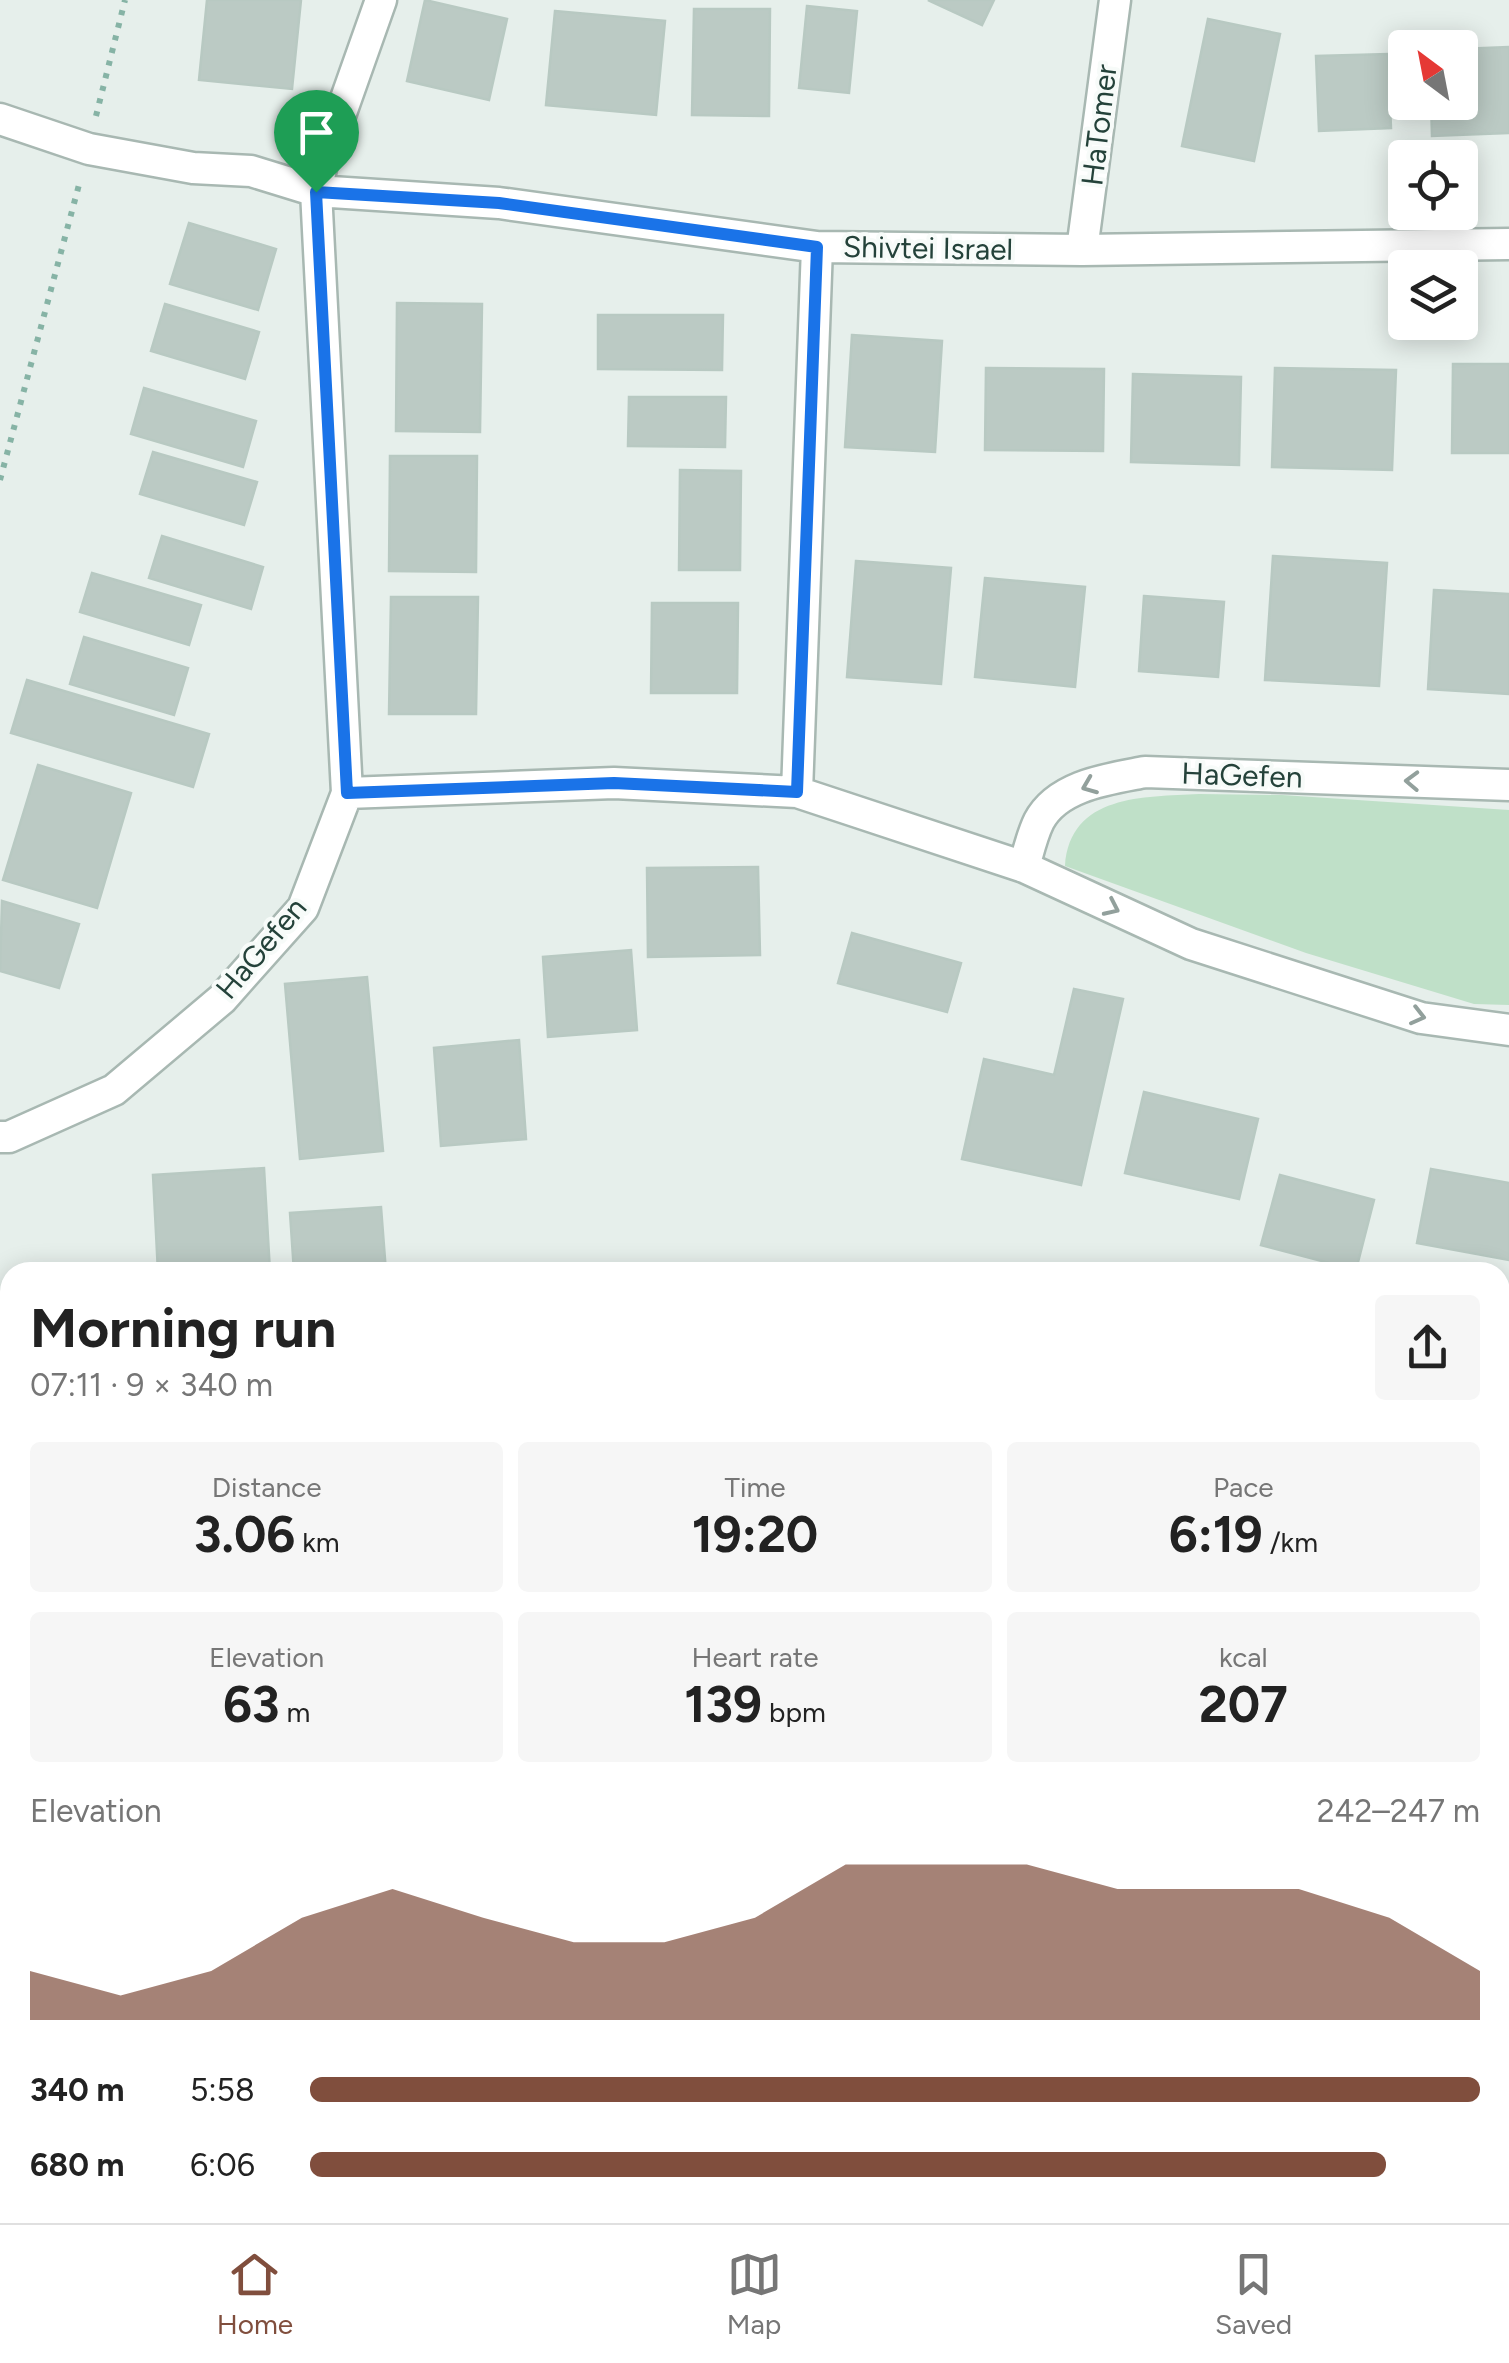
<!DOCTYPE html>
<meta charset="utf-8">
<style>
:root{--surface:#fff;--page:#f6f6f6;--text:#222;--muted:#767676;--line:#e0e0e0;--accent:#804e3d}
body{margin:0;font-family:Figtree,sans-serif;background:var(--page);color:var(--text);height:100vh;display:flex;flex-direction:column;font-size:38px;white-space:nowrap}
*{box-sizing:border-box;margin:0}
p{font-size:32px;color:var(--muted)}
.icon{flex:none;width:55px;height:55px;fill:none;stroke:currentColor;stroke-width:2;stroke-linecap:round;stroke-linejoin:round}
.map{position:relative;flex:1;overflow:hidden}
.details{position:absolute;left:0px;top:1262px;width:1510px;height:962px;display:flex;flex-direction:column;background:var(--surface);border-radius:30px 30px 0 0;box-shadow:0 5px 25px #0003}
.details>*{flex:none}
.needle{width:65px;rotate:328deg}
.fabs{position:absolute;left:1388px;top:30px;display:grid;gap:20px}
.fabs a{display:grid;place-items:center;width:90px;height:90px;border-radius:10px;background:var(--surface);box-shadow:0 5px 25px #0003;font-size:50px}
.pin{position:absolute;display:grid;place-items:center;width:85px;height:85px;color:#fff;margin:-102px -42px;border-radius:50% 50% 50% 0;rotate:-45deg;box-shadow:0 0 10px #0007}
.pin .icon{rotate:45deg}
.round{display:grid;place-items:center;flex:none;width:105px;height:105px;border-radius:10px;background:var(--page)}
.headline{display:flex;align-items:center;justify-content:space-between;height:170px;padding:0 30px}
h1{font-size:55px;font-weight:700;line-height:75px}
.figures{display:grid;grid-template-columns:repeat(3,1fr);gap:15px;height:170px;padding:10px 30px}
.figures div{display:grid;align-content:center;border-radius:10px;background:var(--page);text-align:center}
.figures b{font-size:50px;font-weight:700}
.figures small{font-size:28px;font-weight:400}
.figures p{font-size:28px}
.chart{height:280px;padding:20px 30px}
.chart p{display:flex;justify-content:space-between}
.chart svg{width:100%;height:180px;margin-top:10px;fill:var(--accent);opacity:.7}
ul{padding:0 30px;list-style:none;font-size:32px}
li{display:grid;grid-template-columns:160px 120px 1fr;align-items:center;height:75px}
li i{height:25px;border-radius:12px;background:var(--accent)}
.menu{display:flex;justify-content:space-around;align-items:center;height:140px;border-top:2px solid var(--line);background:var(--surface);font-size:28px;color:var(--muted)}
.menu a{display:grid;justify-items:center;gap:5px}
.menu .active{color:var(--accent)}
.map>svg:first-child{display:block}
.green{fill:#bfe0c8}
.building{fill:#bbcac4;stroke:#b8c9c2;stroke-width:2.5}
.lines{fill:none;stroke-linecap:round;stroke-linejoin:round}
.minor-casing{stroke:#a8b8b2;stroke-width:35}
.highway-casing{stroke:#c2cac8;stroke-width:35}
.path{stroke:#86b3a5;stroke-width:6;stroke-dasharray:5 8;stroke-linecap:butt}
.minor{stroke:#fff;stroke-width:30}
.highway{stroke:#2f6f62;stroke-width:30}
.oneway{stroke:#92a09c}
.route-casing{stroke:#fff;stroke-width:20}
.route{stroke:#1a73e8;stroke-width:12}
.labels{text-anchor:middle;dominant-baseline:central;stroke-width:8;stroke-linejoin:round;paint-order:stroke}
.street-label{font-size:30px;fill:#24423a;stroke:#f7fbf9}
</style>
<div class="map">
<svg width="1509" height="2223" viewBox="0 0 1509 2223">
<rect width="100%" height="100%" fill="#e6efeb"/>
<path class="green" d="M1199,794L1282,795L1509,810V1005L1474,1004L1306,953L1065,866C1070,794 1144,797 1199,794Z"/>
<path class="building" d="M207,0H301L292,89L199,80Z
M425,0L507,19L489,100L407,81Z
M928,0H994L982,25Z
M807,6L857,11L849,93L799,88Z
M694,9H770L769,116L692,115Z
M555,11L665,21L656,115L546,105Z
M1208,19L1280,34L1254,161L1182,146Z
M1509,47V133L1432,136L1431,102H1460V49Z
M1388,54L1391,128L1319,131L1316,56Z
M189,223L276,249L258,310L170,284Z
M397,303L482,304L480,432L396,431Z
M165,304L259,332L245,379L151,351Z
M598,315H723L722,370L598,369Z
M852,335L942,341L935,452L845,447Z
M1453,364H1509V453H1452Z
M986,368L1104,369L1103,451L985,450Z
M1275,368L1396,370L1392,470L1272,467Z
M1133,374L1241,377L1239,465L1131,462Z
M144,388L256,421L243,467L131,434Z
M629,397H726L725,447L628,446Z
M153,452L257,482L244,525L140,494Z
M390,456H477L476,572L389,571Z
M680,470L741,471L740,570H679Z
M162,536L263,567L251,609L149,578Z
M1273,556L1387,563L1379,686L1265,680Z
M856,561L951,568L941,684L847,677Z
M92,573L201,605L189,645L80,612Z
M985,578L1085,587L1075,687L975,677Z
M1434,590L1509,594V694L1428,689Z
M1144,596L1224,602L1218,677L1139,671Z
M391,597H478L476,714H389Z
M652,603H738L737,693H651Z
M84,637L188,668L174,715L70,684Z
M27,680L209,734L193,787L11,733Z
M38,765L131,793L97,908L3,880Z
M758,867L760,955L648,957L647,868Z
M2,901L79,924L59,988L0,971Z
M852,933L961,963L947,1012L838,983Z
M631,950L637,1030L548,1037L543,957Z
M367,977L383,1151L300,1159L285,984Z
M1074,989L1123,999L1081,1185L962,1159L984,1059L1054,1075Z
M519,1040L526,1139L441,1146L434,1048Z
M1144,1092L1258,1119L1239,1199L1125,1173Z
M264,1168L270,1272H158L153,1175Z
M1431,1169L1509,1183V1260L1417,1243Z
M1280,1175L1374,1200L1356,1270L1261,1245Z
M381,1207L386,1272H294L290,1213Z
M0,1429L4,1430L0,1509Z"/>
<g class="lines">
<defs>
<path id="minor" d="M0,119L89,149L193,168L251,171L316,191L499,203L817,247L1082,250L1509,244
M1082,250L1115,0
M797,792L817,247
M347,793L316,191L326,146L336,127L381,0
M1024,867C1028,853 1032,835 1039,821C1058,785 1109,779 1145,772L1509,785
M0,1137H9L114,1090L222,999L303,908L347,793L614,783L797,792L1024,867L1191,944L1421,1018L1509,1030"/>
<path id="highway" d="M1500,1526L1509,1525
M1500,1640L1509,1639
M0,1676L10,1675
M0,1805L10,1803"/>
</defs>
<use href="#minor" class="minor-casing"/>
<use href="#highway" class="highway-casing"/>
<path class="path" d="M96,116L125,0
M0,480L80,181
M1500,1871L1509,1868
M0,2000L10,1999"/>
<use href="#minor" class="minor"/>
<use href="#highway" class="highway"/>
</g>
<defs><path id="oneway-chevron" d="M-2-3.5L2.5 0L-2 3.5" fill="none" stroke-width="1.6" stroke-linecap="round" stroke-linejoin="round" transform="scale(2.5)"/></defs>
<g class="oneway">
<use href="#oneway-chevron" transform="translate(1412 781) rotate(-178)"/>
<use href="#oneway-chevron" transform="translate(1089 786) rotate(158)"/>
<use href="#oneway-chevron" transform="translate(1112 908) rotate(25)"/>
<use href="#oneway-chevron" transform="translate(1418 1016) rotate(14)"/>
</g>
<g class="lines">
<defs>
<path id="route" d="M316,192L499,203L817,247L797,792L614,783L347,793Z"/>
</defs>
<use href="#route" class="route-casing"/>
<use href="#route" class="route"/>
</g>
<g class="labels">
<g class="street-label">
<text transform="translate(1099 125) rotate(-83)">HaTomer</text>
<text transform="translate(928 248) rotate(1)">Shivtei Israel</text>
<text transform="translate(1242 775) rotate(2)">HaGefen</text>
<text transform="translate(261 948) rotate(-50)">HaGefen</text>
</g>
</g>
</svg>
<div class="fabs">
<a><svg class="needle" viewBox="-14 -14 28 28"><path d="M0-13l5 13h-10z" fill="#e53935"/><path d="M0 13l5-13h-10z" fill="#767676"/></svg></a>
<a><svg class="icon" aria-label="locate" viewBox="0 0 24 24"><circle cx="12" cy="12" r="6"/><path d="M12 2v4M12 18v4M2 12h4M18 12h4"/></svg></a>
<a><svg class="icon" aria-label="layers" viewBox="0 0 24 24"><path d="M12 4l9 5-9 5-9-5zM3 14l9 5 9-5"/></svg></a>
</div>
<div class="pin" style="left:316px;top:192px;background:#1e9e55"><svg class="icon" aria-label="arrive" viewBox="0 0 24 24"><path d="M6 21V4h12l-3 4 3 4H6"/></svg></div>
<section class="details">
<div class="headline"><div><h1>Morning run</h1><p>07:11 · 9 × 340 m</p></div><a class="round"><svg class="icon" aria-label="share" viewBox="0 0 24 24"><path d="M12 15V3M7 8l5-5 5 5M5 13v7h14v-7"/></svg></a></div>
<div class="figures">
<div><p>Distance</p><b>3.06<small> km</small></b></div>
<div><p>Time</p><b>19:20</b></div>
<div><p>Pace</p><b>6:19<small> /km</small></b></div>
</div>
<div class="figures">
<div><p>Elevation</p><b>63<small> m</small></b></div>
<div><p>Heart rate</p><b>139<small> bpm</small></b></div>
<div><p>kcal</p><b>207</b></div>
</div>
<div class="chart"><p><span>Elevation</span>242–247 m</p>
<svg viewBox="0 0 160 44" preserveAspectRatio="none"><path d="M0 44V32L10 38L20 32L30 19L40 12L50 19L60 25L70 25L80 19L90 6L100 6L110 6L120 12L130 12L140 12L150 19L160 32V44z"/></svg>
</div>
<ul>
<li><b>340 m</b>5:58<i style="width:100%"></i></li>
<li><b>680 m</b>6:06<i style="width:92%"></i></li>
</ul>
</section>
</div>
<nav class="menu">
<a class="active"><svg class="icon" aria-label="home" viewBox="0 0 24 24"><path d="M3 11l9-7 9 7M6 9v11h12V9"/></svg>Home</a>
<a><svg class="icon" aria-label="map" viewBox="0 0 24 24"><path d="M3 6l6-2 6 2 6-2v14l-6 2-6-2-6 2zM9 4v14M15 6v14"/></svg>Map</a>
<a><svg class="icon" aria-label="saved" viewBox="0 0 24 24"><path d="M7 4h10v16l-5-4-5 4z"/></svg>Saved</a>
</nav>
